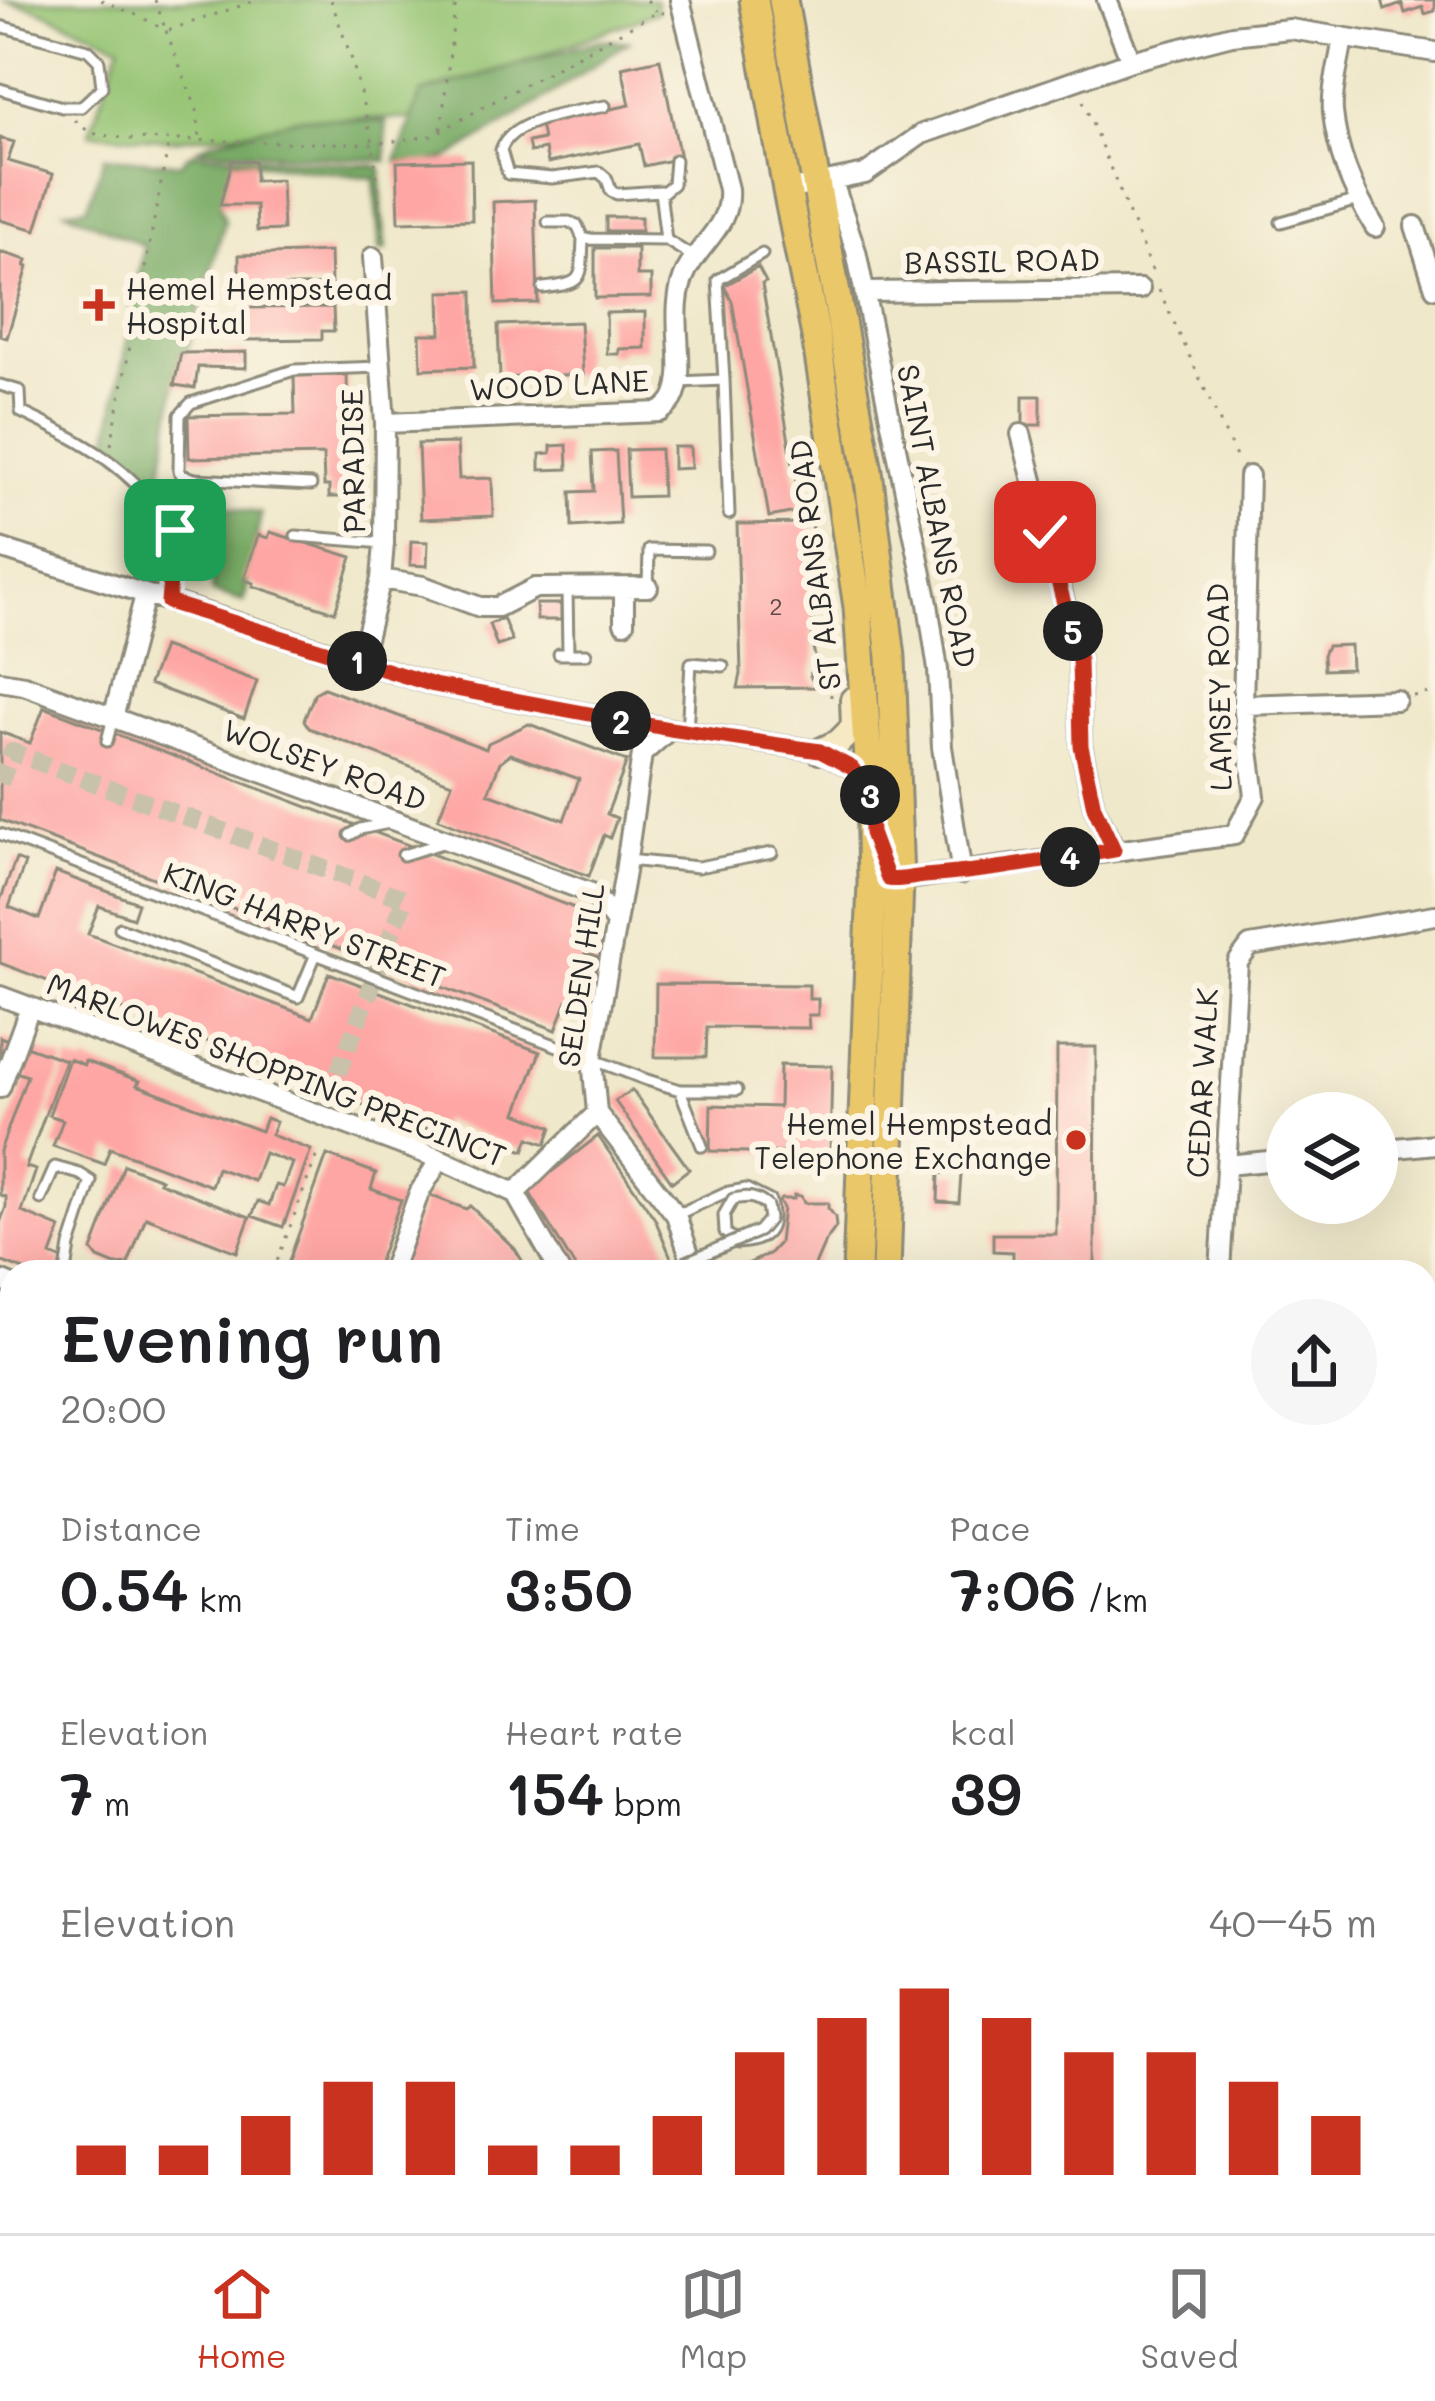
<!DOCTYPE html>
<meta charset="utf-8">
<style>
:root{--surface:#fff;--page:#f6f6f6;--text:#202124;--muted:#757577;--line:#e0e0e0;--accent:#c8321e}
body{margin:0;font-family:Mali,sans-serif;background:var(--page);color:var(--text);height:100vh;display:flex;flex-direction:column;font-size:45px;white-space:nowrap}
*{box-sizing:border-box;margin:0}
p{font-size:39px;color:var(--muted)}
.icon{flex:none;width:66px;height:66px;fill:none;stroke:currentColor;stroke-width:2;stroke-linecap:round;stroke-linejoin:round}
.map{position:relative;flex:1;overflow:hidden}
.side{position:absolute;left:0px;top:1260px;width:1437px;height:975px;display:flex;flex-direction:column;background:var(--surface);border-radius:36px 36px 0 0;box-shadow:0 12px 48px #0002}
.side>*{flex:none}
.tools{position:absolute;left:1266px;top:1092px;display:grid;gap:24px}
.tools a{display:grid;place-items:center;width:132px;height:132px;border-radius:50%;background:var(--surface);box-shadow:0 12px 48px #0002;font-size:60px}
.pin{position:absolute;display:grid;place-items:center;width:102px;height:102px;color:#fff;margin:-51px;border-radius:24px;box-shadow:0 6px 18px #0006}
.km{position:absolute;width:60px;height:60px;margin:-30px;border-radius:50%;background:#222;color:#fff;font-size:33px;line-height:60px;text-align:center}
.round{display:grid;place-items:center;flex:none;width:126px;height:126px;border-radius:63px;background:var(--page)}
.headline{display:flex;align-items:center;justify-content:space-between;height:204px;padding:0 60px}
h1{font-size:66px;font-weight:600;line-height:90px}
.metrics{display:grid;grid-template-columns:repeat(3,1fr);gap:18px;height:204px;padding:12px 60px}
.metrics div{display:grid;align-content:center}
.metrics b{font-size:60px;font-weight:600}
.metrics small{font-size:33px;font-weight:400}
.metrics p{font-size:33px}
.chart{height:336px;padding:24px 60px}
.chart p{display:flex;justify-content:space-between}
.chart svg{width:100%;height:216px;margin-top:12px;stroke:var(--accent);stroke-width:6}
.tab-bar{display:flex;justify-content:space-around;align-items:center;height:168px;border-top:3px solid var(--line);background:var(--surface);font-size:33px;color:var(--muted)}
.tab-bar a{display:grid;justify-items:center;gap:6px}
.tab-bar .current{color:var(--accent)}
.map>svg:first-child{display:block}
.green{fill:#95c473;stroke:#60784f;stroke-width:3}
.forest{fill:#78aa65;stroke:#526a48;stroke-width:3}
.building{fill:#fea6a4;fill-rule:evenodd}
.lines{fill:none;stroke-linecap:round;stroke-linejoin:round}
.street-tunnel{stroke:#c8c2aa;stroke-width:18;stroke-dasharray:18 9;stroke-linecap:butt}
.lane-casing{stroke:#8d8a7a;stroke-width:15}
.street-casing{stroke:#8d8a7a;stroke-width:24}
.secondary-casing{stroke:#8d8a7a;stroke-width:30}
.primary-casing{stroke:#8d8a7a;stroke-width:33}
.path{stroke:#8d8a7a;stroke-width:3;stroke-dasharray:3 9;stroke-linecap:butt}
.lane{stroke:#fff;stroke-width:9}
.street{stroke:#fff;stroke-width:18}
.secondary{stroke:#f7e9c3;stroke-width:24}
.primary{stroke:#eac769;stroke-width:27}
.lane-bridge-casing{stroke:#8d8a7a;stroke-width:15;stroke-linecap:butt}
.lane-bridge{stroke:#fff;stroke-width:9}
.route-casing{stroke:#fff;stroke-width:24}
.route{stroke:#c8321e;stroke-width:15}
.poi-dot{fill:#c8321e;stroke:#fcf5e5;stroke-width:4.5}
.labels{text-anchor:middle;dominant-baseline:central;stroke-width:12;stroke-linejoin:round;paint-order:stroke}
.number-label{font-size:24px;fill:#604a49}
.street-label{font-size:30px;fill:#2b2b2b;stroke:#fcf5e5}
.poi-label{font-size:30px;fill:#2b2b2b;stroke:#fcf5e5;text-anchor:start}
</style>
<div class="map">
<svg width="1435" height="2233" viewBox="0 0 1435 2233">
<rect width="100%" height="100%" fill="#fcf5e5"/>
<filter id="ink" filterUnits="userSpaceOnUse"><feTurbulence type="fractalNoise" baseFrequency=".00833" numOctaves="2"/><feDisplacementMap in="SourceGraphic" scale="24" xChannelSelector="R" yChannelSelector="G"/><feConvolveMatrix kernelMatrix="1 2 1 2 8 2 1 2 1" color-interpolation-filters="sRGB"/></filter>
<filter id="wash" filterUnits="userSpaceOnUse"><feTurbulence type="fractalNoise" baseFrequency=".004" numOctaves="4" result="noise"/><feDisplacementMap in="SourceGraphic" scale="48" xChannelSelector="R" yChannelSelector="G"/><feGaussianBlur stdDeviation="2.7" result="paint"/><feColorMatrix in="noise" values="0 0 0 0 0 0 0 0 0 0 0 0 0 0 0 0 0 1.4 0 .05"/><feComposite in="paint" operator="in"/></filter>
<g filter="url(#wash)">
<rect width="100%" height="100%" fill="#efe8ca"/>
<path class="green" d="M1,0H656L657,12L527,61L421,93L412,119L304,118L258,130L169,140L90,133L120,45L35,8Z
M1425,1707L1435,1713V1854L1425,1864Z
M1435,1875V2233H1257L1259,2223H1425V1885Z
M0,2088L12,2092V2223H53L50,2233H0Z"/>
<path class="forest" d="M602,40L628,42L538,103L449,158L427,163L396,162L421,93Z
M303,117L386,122V161L198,149L210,142Z
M194,153L376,166L381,169L382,211L387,249L380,251L374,178L233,160V188L220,205L225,221L188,349L180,353L159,491L261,514L244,602L212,592V563L209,554L222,537L208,524L199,533L203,517L189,507L181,517L156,494L144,470L113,450L108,443L144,246L65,210L87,207L105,156L180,164L188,155Z"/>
<g id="blocks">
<path class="building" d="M1382,0H1435V11L1425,14L1423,7L1405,13L1402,4L1385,10Z
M660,59L680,158L644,166L639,144L548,163L545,149L530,152L528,142L543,139L540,124L630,105L622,67Z
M0,138L14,142L8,161L53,174L36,230L0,220Z
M232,160L255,161V181L281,180L283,230L257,231L256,205H220Z
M471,160L472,220L399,222L397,162Z
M535,200L538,303L496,304L493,202Z
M606,217H641V231H606Z
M595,248H637V276H651V297L595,298Z
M0,252L27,260L25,266L28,267L7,338L0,336Z
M330,252L331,285L239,288V255Z
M758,267L766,282L762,284L801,511L769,517L732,301L724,286Z
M473,291L474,367L421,369L420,334H441L440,292Z
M333,307L334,331H322V339L245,340V308Z
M645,312V348L619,349V354H607L606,313Z
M580,322L583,374L500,378L498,325Z
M246,352V368L198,367L195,388L174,385L181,353Z
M347,375L350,497H329V486H324L323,455L189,458L188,416L295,414L294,376Z
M1023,396H1041V425H1023Z
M457,443L459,479L492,478L493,516L421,519L418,444Z
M567,445L568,469L540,470V454L551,453V446Z
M673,447H690L691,468L673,469Z
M660,449L662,496L628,497L626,450Z
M616,451L620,524L572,527L571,492L594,491L592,452Z
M811,523L813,538L811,583L814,598L812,642L815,657L810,676L816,687L738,688L741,674L737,524Z
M270,532L352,557L335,612L253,586L254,583L244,580L258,535L268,538Z
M411,541L428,542L427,566L410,565Z
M536,604H561V620H537Z
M503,618L512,641L497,646L489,624Z
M1350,645L1351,669L1324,670L1323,655L1327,646Z
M163,647L257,681L244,719L149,684Z
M324,688L486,749L488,743L529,724L627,761L607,814L617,818L610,838L604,835L589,876L438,819L452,783L309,728L304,720L315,693ZM510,754L579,779L564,820L488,793L500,762Z
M44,707L598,917L585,953L599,958L581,1007L567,1001L556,1030L0,820V732L30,743Z
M16,859L25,863L9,907L39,919L56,872L138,903L133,918L99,906L88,934L312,1018L329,973L540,1052L517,1113L552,1127L546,1144L529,1138L524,1151L441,1120L436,1132L347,1099H328L316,1090L312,1081L0,963V901Z
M656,984L809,985V999H818V1015H808L809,1028L707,1027L706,1057H655Z
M0,1037L65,1060L26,1167L36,1170L22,1212L61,1228L51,1255L63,1260L59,1272H29L0,1261V1223L6,1207V1197L0,1195V1151L27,1076L0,1066Z
M1057,1047H1096L1095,1272H1013V1252L993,1251V1234H1056Z
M69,1059L84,1065L85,1061L140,1081L137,1085L261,1131L266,1118L276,1122L271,1135L311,1150L283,1227L252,1216L258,1201L269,1205L276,1185L283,1187L292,1163L264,1153L254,1181L217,1168L211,1186L110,1148L104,1164L53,1146L63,1120L49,1115Z
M780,1065L832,1066L830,1154L710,1151L711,1105L779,1107Z
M632,1090L689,1169L672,1182L615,1101Z
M598,1136L655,1219L677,1272H578L528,1190Z
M327,1155L376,1173L371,1189L401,1200L375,1272H285Z
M124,1165L161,1179L159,1182L250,1217L237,1252L146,1217L128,1264L115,1265L98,1258L92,1250Z
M939,1173L961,1174L959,1203L938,1202Z
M427,1194L466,1209L470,1206L515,1249L529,1272H396Z
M794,1195L801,1196L804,1203H828V1208L835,1217L836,1227L825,1242L812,1272H730L769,1254L779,1243L783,1208L779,1202L781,1199H794Z
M702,2223H881L876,2233H726Z"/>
</g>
</g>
<g filter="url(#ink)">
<use href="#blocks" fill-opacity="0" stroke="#8d8a7a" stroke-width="3"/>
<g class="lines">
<path class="street-tunnel" d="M0,783L12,752L405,899L328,1099"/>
<defs>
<path id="lane" d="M0,26L88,50L99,61L102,87L81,107H62L0,89
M605,106C576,112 511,118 501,150L508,174L552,178L599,172L607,179L611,191L617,194L660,191L666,240
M662,193L673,184L675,160
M548,222H569L577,225L583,239
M1281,222L1358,200
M543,288C586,283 581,280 583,239L666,240L695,258
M724,380L718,280L762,254
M678,382L724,380L729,514
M0,385L20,391L21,412C90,445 129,466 175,530L168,602
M311,485L195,479L182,475L179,471L180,415L191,403L294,370L381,367
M296,536L384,543
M648,587L649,550L706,551
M567,588L568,654
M559,654H586
M687,732L691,663L723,666
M107,741L113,718
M0,834L647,1080L680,1090H737
M350,835L360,829L389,823
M403,855L442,843
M627,860L698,867L772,853
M120,928L298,997L316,954
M680,1090L702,1146
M41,1199L55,1167L80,1174L91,1181L70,1246L66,1272
M676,1215L724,1193L746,1189L770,1201C777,1230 766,1242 737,1243L725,1232
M1425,1458L1435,1462
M0,1473L12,1441
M1431,1556L1435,1542
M1425,1576L1435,1575
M1425,1626L1428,1627L1435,1609
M1428,1627L1427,1643L1435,1650
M1425,1872L1435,1861
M999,2233L1012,2223"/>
<path id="street" d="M1107,0L1131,61
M1343,37C1340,61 1331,89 1333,112C1337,154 1353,192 1375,227
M833,182L856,251L928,604L938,670L942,747L962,874
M787,190L865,174L922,134L1131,61L1232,35L1290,29L1435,52
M1415,226L1435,288
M864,292L1140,289
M385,423L660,412C664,409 670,404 673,399C690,367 665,311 687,270C703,240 731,225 728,189L680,0
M1021,434L1079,660L1081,745L1094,807L1115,850
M0,548L434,685L670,729L820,751L852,768L870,791
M381,579L423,586L480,607H498L535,588L648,587
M624,623V588
M360,662L381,579L384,543L385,423L373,257
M0,681L24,685L594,894L616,923
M1243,705L1396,700
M113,718L145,595
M670,729L642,754L625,872L592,1059L597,1113L676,1215L695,1272
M899,880L1234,835L1255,796L1243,705L1249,476
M0,996L440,1159L515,1193L560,1272
M0,1088L30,1007
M1377,1150L1435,1144
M1227,1165L1287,1159
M515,1193L597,1113
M391,1272L419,1193L440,1159
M1220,1272L1238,962L1250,946L1435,915
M0,1280L12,1285
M0,1542L12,1549
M0,2035L12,1999
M1081,2223L1103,2233
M464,2233L469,2223"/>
<path id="secondary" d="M820,751L839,742L854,727L853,700
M1425,1349L1435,1348
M0,2039L12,2043
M319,2223L333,2233
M1111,2233L1118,2223"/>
<path id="primary" d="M754,0L787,190L816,336L858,607L870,791L872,883L857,1272
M783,0L868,471L891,657L899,880L886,1272
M0,1496L12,1500
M1425,1689L1435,1695
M1235,2233L1237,2223"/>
</defs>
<use href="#lane" class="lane-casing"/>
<use href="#street" class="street-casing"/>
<use href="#secondary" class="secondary-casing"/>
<use href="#primary" class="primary-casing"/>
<path class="path" d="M101,0L143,18L166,31L197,110L200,139
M155,0L166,31L258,0
M331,0L352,60L373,144L383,240
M647,0L656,11
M1083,101L1154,275
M75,120L90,133L130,139L373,144L431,136L657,12L664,13
M441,129L456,0
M1159,290L1238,461
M111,445L169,142
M1413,696L1435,692
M831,697L830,676L838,675V684
M273,1272L318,1152
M0,1326L12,1331L9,1339L12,1341
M0,1363L8,1342
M1425,1772L1435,1776
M1425,2092L1435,2097
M1208,2233L1209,2223"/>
<use href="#lane" class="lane"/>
<use href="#street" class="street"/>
<use href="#secondary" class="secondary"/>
<use href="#primary" class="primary"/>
<defs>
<path id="lane-bridge" d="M675,1267L759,1231L769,1219L767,1206C755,1196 748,1196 733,1199L724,1215L725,1232"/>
</defs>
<use href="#lane-bridge" class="lane-bridge-casing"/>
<use href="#lane-bridge" class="lane-bridge"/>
</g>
</g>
<g class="lines" filter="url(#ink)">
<defs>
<path id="route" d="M175,530L168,602L434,685L670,729L820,751L852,768L870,791L871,833L888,879C901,881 912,877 925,876C989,871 1051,860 1114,850L1094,807L1081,746L1079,660L1045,532"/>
</defs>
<use href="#route" class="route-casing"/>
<use href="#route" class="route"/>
</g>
<g class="poi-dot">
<path d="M93 287h12v12h12v12h-12v12h-12v-12h-12v-12h12z"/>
<circle cx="1076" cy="1140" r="12"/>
</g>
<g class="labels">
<g class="number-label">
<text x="776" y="605">2</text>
</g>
<g class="street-label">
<text transform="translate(1002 260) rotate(-1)">BASSIL ROAD</text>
<text transform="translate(559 384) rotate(-3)">WOOD LANE</text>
<text transform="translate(352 461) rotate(-91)">PARADISE</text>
<text transform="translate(938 516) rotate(79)">SAINT ALBANS ROAD</text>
<text transform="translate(814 565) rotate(-97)">ST ALBANS ROAD</text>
<text transform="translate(1218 687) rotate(-91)">LAMSEY ROAD</text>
<text transform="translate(325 764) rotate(20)">WOLSEY ROAD</text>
<text transform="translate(305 924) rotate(21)">KING HARRY STREET</text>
<text transform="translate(580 975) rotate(-82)">SELDEN HILL</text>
<text transform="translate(277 1069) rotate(21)">MARLOWES SHOPPING PRECINCT</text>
<text transform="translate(1201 1083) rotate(-87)">CEDAR WALK</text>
</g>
<g class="poi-label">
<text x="126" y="288">Hemel Hempstead<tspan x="126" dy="34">Hospital</tspan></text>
<text x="1052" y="1123" text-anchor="end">Hemel Hempstead<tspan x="1052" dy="34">Telephone Exchange</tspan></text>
</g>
</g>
</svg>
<div class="tools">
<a><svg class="icon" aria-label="layers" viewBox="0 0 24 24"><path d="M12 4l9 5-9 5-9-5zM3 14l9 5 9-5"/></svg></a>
</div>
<div class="pin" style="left:175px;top:530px;background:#1e9e55"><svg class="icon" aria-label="arrive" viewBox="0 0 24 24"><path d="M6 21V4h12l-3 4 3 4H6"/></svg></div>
<div class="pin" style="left:1045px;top:532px;background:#d93025"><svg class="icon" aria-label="check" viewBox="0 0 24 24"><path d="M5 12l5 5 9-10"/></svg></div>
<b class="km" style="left:357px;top:661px">1</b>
<b class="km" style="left:621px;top:721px">2</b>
<b class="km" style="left:870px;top:795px">3</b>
<b class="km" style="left:1070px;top:857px">4</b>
<b class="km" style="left:1073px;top:631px">5</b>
<section class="side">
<div class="headline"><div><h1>Evening run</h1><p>20:00</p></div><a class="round"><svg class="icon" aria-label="share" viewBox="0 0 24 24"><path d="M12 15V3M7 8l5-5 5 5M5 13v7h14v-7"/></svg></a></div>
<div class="metrics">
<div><p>Distance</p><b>0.54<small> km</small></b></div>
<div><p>Time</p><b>3:50</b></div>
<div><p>Pace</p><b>7:06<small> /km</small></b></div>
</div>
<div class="metrics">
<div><p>Elevation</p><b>7<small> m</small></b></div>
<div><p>Heart rate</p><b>154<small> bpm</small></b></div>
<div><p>kcal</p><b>39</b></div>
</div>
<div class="chart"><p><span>Elevation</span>40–45 m</p>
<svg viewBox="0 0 160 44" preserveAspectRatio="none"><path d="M5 44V38M15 44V38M25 44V32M35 44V25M45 44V25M55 44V38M65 44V38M75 44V32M85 44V19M95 44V12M105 44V6M115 44V12M125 44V19M135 44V19M145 44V25M155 44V32"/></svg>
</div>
</section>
</div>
<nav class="tab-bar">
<a class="current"><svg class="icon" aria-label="home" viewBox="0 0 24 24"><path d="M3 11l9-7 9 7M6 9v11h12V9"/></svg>Home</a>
<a><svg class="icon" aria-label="map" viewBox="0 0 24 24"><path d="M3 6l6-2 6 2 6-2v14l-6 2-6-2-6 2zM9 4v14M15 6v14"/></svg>Map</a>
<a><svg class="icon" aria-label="saved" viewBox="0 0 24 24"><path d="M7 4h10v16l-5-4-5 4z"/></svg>Saved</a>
</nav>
